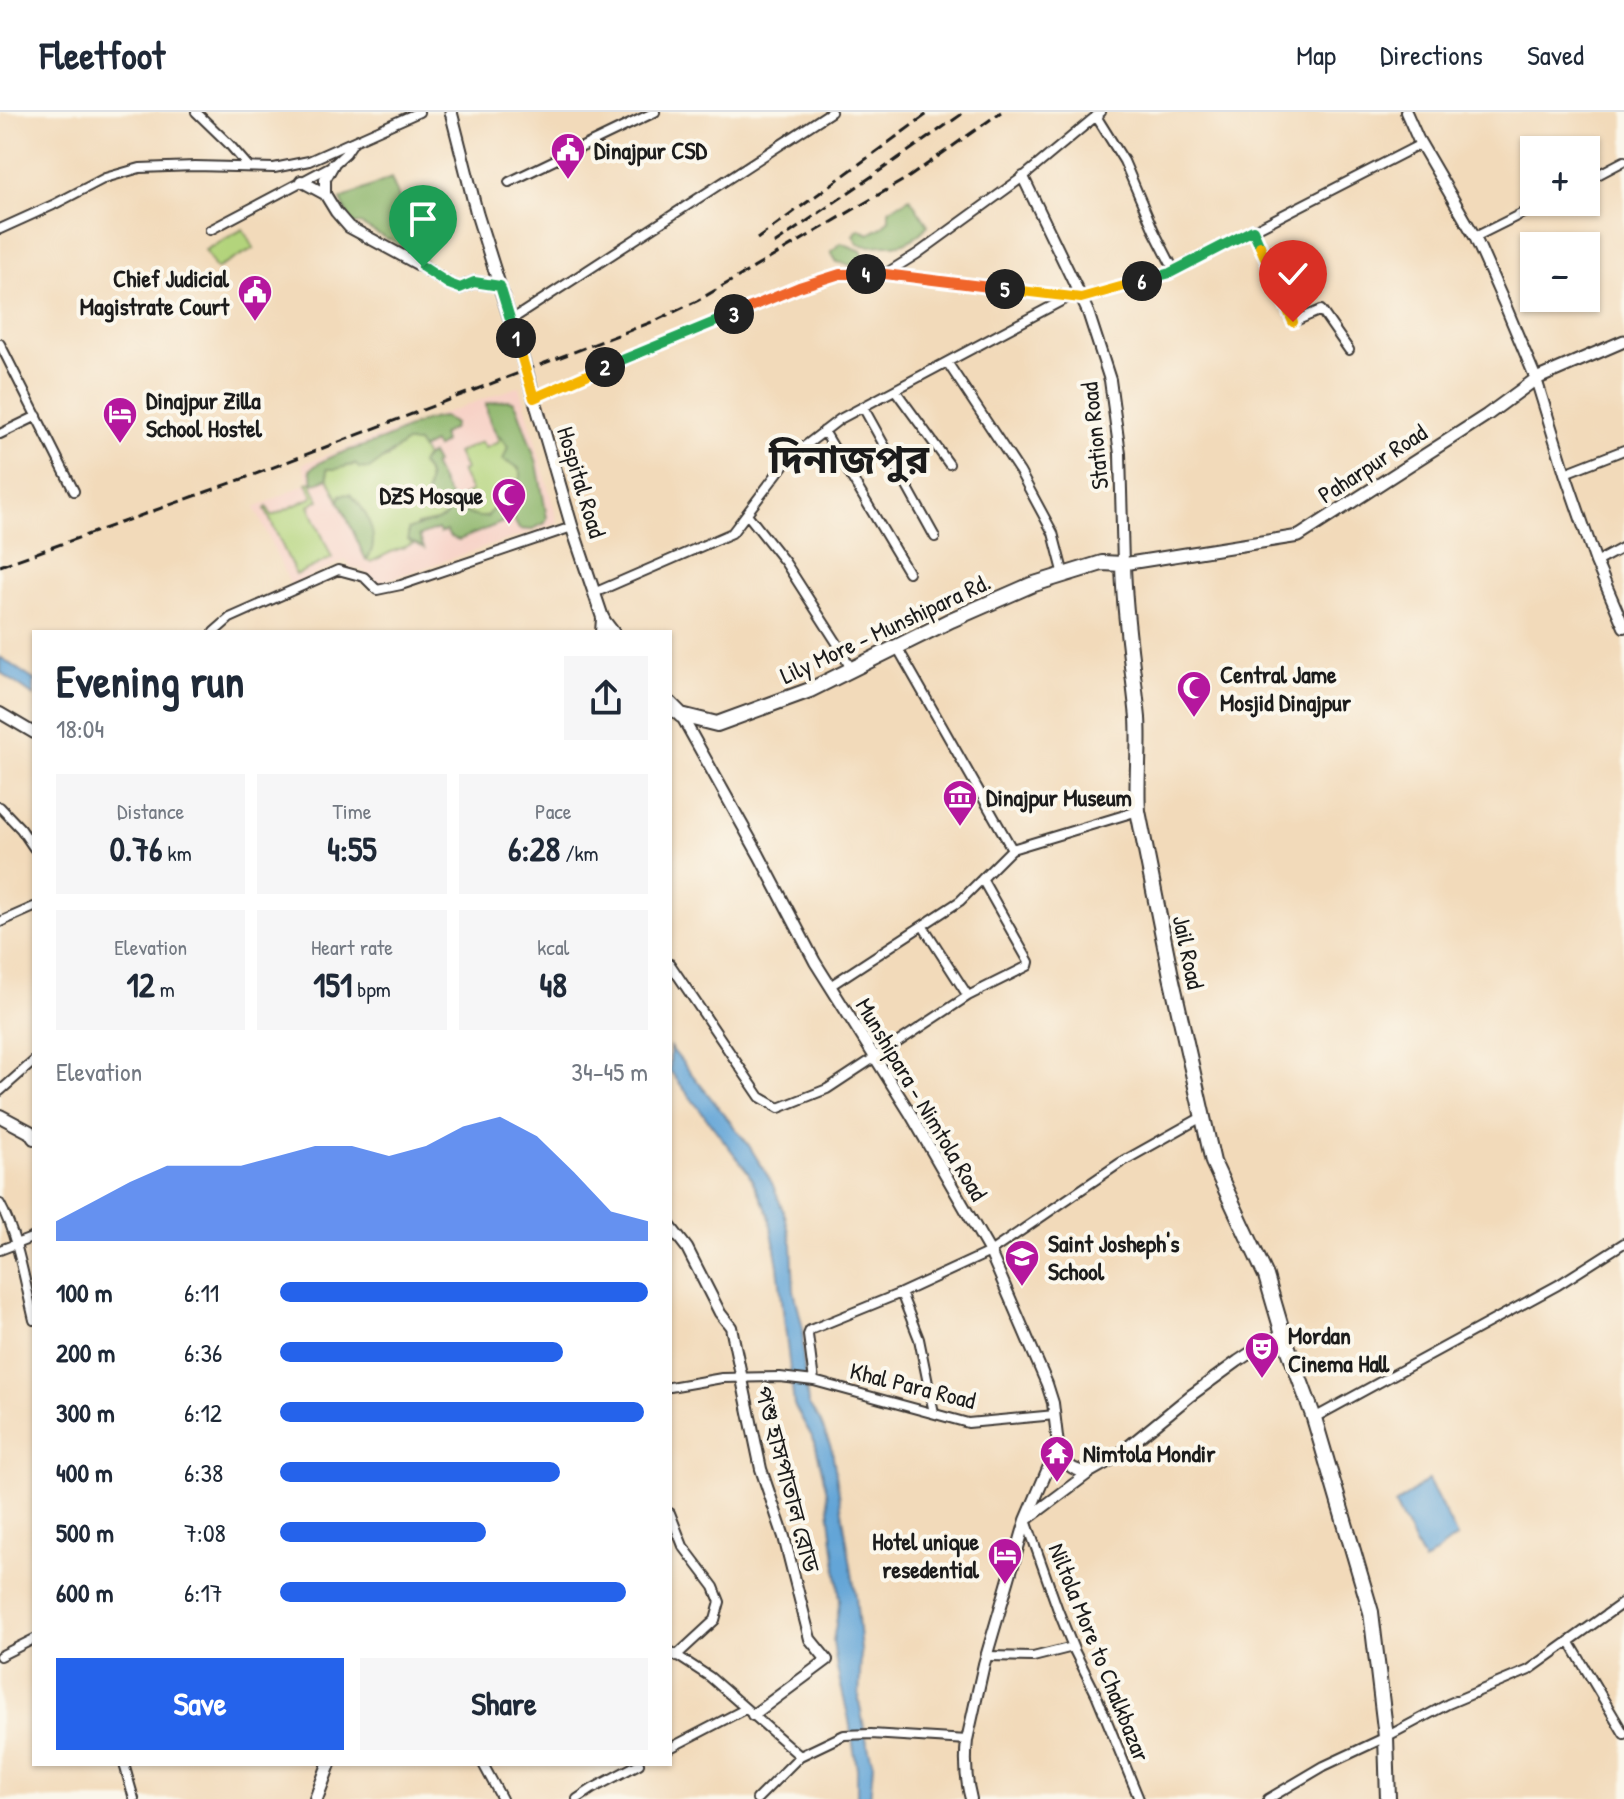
<!DOCTYPE html>
<meta charset="utf-8">
<style>
:root{--surface:#fff;--page:#f6f6f7;--text:#1f2937;--muted:#747a83;--line:#e0e1e3;--accent:#2563eb}
body{margin:0;font-family:"Patrick Hand","Noto Sans Bengali",sans-serif;background:var(--page);color:var(--text);height:100vh;display:flex;flex-direction:column;font-size:30px;white-space:nowrap}
*{box-sizing:border-box;margin:0}
p{font-size:26px;color:var(--muted)}
.icon{flex:none;width:44px;height:44px;fill:none;stroke:currentColor;stroke-width:2;stroke-linecap:round;stroke-linejoin:round}
.map{position:relative;flex:1;overflow:hidden}
.sheet{position:absolute;left:32px;top:518px;width:640px;height:1136px;display:flex;flex-direction:column;background:var(--surface);border-radius:0px;box-shadow:0 2px 6px #0004}
.sheet>*{flex:none}
.controls{position:absolute;left:1520px;top:24px;display:grid;gap:16px}
.controls a{display:grid;place-items:center;width:80px;height:80px;border-radius:0px;background:var(--surface);box-shadow:0 2px 6px #0004;font-size:40px}
.pin{position:absolute;display:grid;place-items:center;width:68px;height:68px;color:#fff;margin:-82px -34px;border-radius:50% 50% 50% 0;rotate:-45deg;box-shadow:0 0 8px #0007}
.pin .icon{rotate:45deg}
.km{position:absolute;width:40px;height:40px;margin:-20px;border-radius:50%;background:#222;color:#fff;font-size:22px;line-height:40px;text-align:center}
.round{display:grid;place-items:center;flex:none;width:84px;height:84px;border-radius:0px;background:var(--page)}
.summary{display:flex;align-items:center;justify-content:space-between;height:136px;padding:0 24px}
h1{font-size:44px;font-weight:700;line-height:60px}
.figures{display:grid;grid-template-columns:repeat(3,1fr);gap:12px;height:136px;padding:8px 24px}
.figures div{display:grid;align-content:center;border-radius:0px;background:var(--page);text-align:center}
.figures b{font-size:34px;font-weight:700}
.figures small{font-size:22px;font-weight:400}
.figures p{font-size:22px}
.chart{height:224px;padding:16px 24px}
.chart p{display:flex;justify-content:space-between}
.chart svg{width:100%;height:144px;margin-top:8px;fill:var(--accent);opacity:.7}
.cta{display:flex;gap:16px;margin-top:auto;padding:16px 24px}
.cta a{flex:1;height:92px;border-radius:0px;background:var(--accent);color:#fff;font-size:32px;font-weight:700;line-height:92px;text-align:center}
.cta a+a{background:var(--page);color:var(--text)}
ul{padding:0 24px;list-style:none;font-size:26px}
li{display:grid;grid-template-columns:128px 96px 1fr;align-items:center;height:60px}
li i{height:20px;border-radius:10px;background:var(--accent)}
header{display:flex;align-items:center;gap:48px;box-sizing:border-box;height:112px;padding:0 40px;background:var(--surface);border-bottom:2px solid var(--line)}
header strong{font-size:38px}
nav{display:flex;gap:44px;margin-inline-start:auto;font-size:28px}
.map>svg:first-child{display:block}
.built{fill:#f7d1c6}
.green{fill:#b3d47c;stroke:#68784c;stroke-width:2}
.forest{fill:#8eb66c;stroke:#556944;stroke-width:2}
.water{fill:#64a5d7;stroke:#40607a;stroke-width:2}
.lines{fill:none;stroke-linecap:round;stroke-linejoin:round}
.minor-casing{stroke:#3c3834;stroke-width:12}
.tertiary-casing{stroke:#3c3834;stroke-width:14}
.secondary-casing{stroke:#3c3834;stroke-width:15}
.primary-casing{stroke:#3c3834;stroke-width:16}
.trunk-casing{stroke:#3c3834;stroke-width:18}
.minor{stroke:#fff;stroke-width:8}
.tertiary{stroke:#fff;stroke-width:10}
.secondary{stroke:#fff;stroke-width:11}
.primary{stroke:#fff;stroke-width:12}
.trunk{stroke:#fff;stroke-width:14}
.rail{stroke:#1c1c1c;stroke-width:3;stroke-dasharray:12 6;stroke-linecap:butt}
.split-1-casing{stroke:#fff;stroke-width:16}
.split-2-casing{stroke:#fff;stroke-width:16}
.split-3-casing{stroke:#fff;stroke-width:16}
.split-4-casing{stroke:#fff;stroke-width:16}
.split-5-casing{stroke:#fff;stroke-width:16}
.split-6-casing{stroke:#fff;stroke-width:16}
.split-7-casing{stroke:#fff;stroke-width:16}
.split-8-casing{stroke:#fff;stroke-width:16}
.split-1{stroke:#22a559;stroke-width:10}
.split-2{stroke:#f5b400;stroke-width:10}
.split-3{stroke:#22a559;stroke-width:10}
.split-4{stroke:#f0652b;stroke-width:10}
.split-5{stroke:#f0652b;stroke-width:10}
.split-6{stroke:#f5b400;stroke-width:10}
.split-7{stroke:#22a559;stroke-width:10}
.split-8{stroke:#f5b400;stroke-width:10}
.labels{text-anchor:middle;dominant-baseline:central;stroke-width:8;stroke-linejoin:round;paint-order:stroke}
.poi-label{font-size:24px;font-weight:bold;fill:#1c1c1c;stroke:#fbf7ec;text-anchor:start}
.street-label{font-size:24px;fill:#1c1c1c;stroke:#fbf7ec}
.town-label{font-size:40px;font-weight:bold;fill:#1c1c1c;stroke:#fbf7ec}
</style>
<header>
<strong>Fleetfoot</strong>
<nav><a>Map</a><a>Directions</a><a>Saved</a></nav>
</header>
<div class="map">
<svg width="1624" height="1687" viewBox="0 0 1624 1687">
<rect width="100%" height="100%" fill="#fbf7ec"/>
<filter id="ink" filterUnits="userSpaceOnUse"><feTurbulence type="fractalNoise" baseFrequency=".0125" numOctaves="2"/><feDisplacementMap in="SourceGraphic" scale="16" xChannelSelector="R" yChannelSelector="G"/><feConvolveMatrix kernelMatrix="1 2 1 2 8 2 1 2 1" color-interpolation-filters="sRGB"/></filter>
<filter id="wash" filterUnits="userSpaceOnUse"><feTurbulence type="fractalNoise" baseFrequency=".006" numOctaves="4" result="noise"/><feDisplacementMap in="SourceGraphic" scale="32" xChannelSelector="R" yChannelSelector="G"/><feGaussianBlur stdDeviation="1.8" result="paint"/><feColorMatrix in="noise" values="0 0 0 0 0 0 0 0 0 0 0 0 0 0 0 0 0 1.4 0 .05"/><feComposite in="paint" operator="in"/></filter>
<g filter="url(#wash)">
<rect width="100%" height="100%" fill="#f2daba"/>
<path class="built" d="M520,274L558,411L378,471H375L364,459L351,455L346,448L291,474L255,396L310,370L302,352Z"/>
<path class="green" d="M243,117L254,136L216,157L205,138Z
M496,322C502,326 507,331 508,338L505,343L508,351L514,352L521,361V387C491,390 487,426 453,390L471,379L461,360L465,357L457,341L481,330L485,336L499,330Z
M402,331H418L426,345L421,352C432,366 427,369 427,385L432,390L444,398L446,404L442,408L417,413L408,428L413,432L391,440L371,450L366,448L370,443L341,383L339,389L328,366L326,357C334,357 382,349 387,346C392,342 397,336 402,331Z
M311,370L319,388L309,394L332,446L296,463L265,397L267,395L272,404L313,385L307,371Z"/>
<path class="forest" d="M391,66L426,151L418,144L409,142L393,128L387,127L360,112H353L350,109L341,87Z
M910,86L928,113C916,127 904,134 886,133C874,133 872,136 858,132L853,123L859,117L869,122L882,115L889,107V98Z
M841,131L862,139L864,153L855,154L837,150L831,140Z
M506,288L513,289L517,295L537,351L547,406L545,411L531,418L519,417L513,406L459,428L450,425L446,419L440,421L438,417L419,424L424,436L408,428V418C421,411 439,411 446,404L444,398L432,390L427,385C427,369 433,365 421,352L426,345L431,342L436,351L433,353C445,376 456,408 487,405L494,396L503,395L512,388L521,387L522,383C517,378 516,375 517,369L521,366C522,353 512,353 503,348L508,335C504,328 498,325 495,319C490,312 487,301 486,292Z
M444,305L454,312L453,316L442,323L444,330L436,336L433,331L421,337L417,331H405L369,357L359,356L355,352L336,357H327L328,366L314,372L310,358C331,340 355,338 379,329C400,322 421,306 444,305Z
M350,382C366,397 383,429 366,448L339,389L341,383Z"/>
<path class="water" d="M0,545L34,568V584L0,560Z
M670,935L748,1032L772,1071L785,1103L792,1133L794,1178L803,1217V1246L808,1292L820,1309L832,1338L856,1485L861,1539L859,1589L867,1631L873,1652L870,1687H857V1656L849,1608L837,1557L833,1529L840,1488L827,1380L815,1330L794,1293L778,1154L769,1102L748,1060L670,959Z
M1428,1368L1457,1425L1424,1450L1395,1393Z"/>
</g>
<g filter="url(#ink)">
<g class="lines">
<defs>
<path id="minor" d="M196,0L229,32L248,54
M1096,4L1124,49L1154,119L1174,158
M1586,69L1624,49
M509,70L655,0
M0,117L53,93L105,66L140,56L195,54L274,56L309,49L419,0
M210,118L333,53L346,41L354,29
M1253,118L1293,210L1321,198L1349,238
M1475,125L1545,90
M886,162L1081,186L1170,161L1421,32
M511,208L831,0
M0,232L74,379
M947,250L1020,360L1053,421L1064,463
M895,278L949,352
M534,286L591,261L799,175L840,162H885L917,142L1023,65L1101,0
M863,295L935,425
M824,319L908,460
M0,322L37,304
M1565,361L1624,338
M747,402L785,450L837,531L851,557
M1596,450L1624,435
M594,481L732,421L788,347L840,307L1069,185
M214,520L230,506L338,458L364,465L377,478L401,473L572,415
M897,535L1012,737
M0,695L21,717L34,736
M0,810L34,795
M923,814L968,884
M670,852L760,985L779,996L827,977L968,884L1028,854L1029,850L982,767
M830,874L960,789L1012,737L1138,699
M0,979L34,949
M0,1092C18,1125 25,1171 34,1208
M0,1138L34,1125
M814,1269L808,1223L810,1218L901,1181
M670,1275L722,1266L780,1265L814,1269L968,1311L1055,1303
M934,1301L919,1227L901,1181L990,1140L1120,1051L1202,1005
M1314,1306L1558,1173L1624,1131
M670,1401L683,1434L714,1475L720,1490L715,1508L676,1544
M1026,1408L1058,1498L1075,1540L1096,1582L1139,1687
M1569,1529L1624,1622
M670,1539L710,1565L800,1644
M0,1544L34,1527
M986,1544L1033,1545L1073,1535
M670,1636L745,1597
M124,1652L134,1687
M483,1652L502,1687
M577,1687L592,1677L639,1652
M757,1687L800,1644L844,1623L871,1622L967,1628
M1268,1687L1324,1654L1386,1625L1448,1592L1529,1558L1624,1490"/>
<path id="tertiary" d="M1406,0L1418,27L1475,125L1505,193L1536,267L1565,361L1596,450L1624,515
M1023,65L1088,200L1110,268L1120,342L1123,452
M301,69L325,82L336,100L349,115L423,155L449,172L460,176L474,170L500,174
M325,82V67L333,53
M0,601L34,621
M681,603L759,743L815,850L910,1001L990,1140L1047,1272L1053,1291L1058,1333L1026,1408
M670,1114L687,1136L720,1201L731,1215L761,1357L784,1425L810,1527L827,1548L753,1603
M1058,1333C1066,1351 1068,1359 1090,1360
M971,1687C966,1669 965,1646 967,1628L984,1552L1026,1408L1090,1360L1113,1347L1190,1284L1238,1249L1262,1233L1283,1222"/>
<path id="secondary" d="M451,0L477,102L526,258L572,415L603,507L613,520
M1123,452L1299,424L1487,303L1536,267L1624,229"/>
<path id="primary" d="M602,520L603,507
M0,1004L30,1020L34,1026
M316,1687L329,1652"/>
<path id="trunk" d="M670,592L681,603L717,612L810,578L951,508L1031,473L1102,451L1123,452C1124,504 1133,555 1138,606C1140,637 1136,669 1138,699L1171,864L1213,1050L1266,1164L1283,1222L1314,1306L1371,1500L1386,1625L1388,1687"/>
</defs>
<use href="#minor" class="minor-casing"/>
<use href="#tertiary" class="tertiary-casing"/>
<use href="#secondary" class="secondary-casing"/>
<use href="#primary" class="primary-casing"/>
<use href="#trunk" class="trunk-casing"/>
<use href="#minor" class="minor"/>
<use href="#tertiary" class="tertiary"/>
<use href="#secondary" class="secondary"/>
<use href="#primary" class="primary"/>
<use href="#trunk" class="trunk"/>
<path class="rail" d="M757,127L930,0
M774,132L965,0
M0,454L245,366L657,208L697,189L909,65L1001,0"/>
</g>
</g>
<g class="lines" filter="url(#ink)">
<defs>
<path id="split-1" d="M423,155L449,172L460,176L474,170L500,174L516,226"/>
<path id="split-2" d="M516,226L534,286L605,255"/>
<path id="split-3" d="M605,255L734,202"/>
<path id="split-4" d="M734,202L799,175L840,162H866"/>
<path id="split-5" d="M866,162H885L1005,177"/>
<path id="split-6" d="M1005,177L1081,186L1142,169"/>
<path id="split-7" d="M1142,169L1170,161L1253,118L1260,134"/>
<path id="split-8" d="M1260,134L1293,210"/>
</defs>
<use href="#split-1" class="split-1-casing"/>
<use href="#split-2" class="split-2-casing"/>
<use href="#split-3" class="split-3-casing"/>
<use href="#split-4" class="split-4-casing"/>
<use href="#split-5" class="split-5-casing"/>
<use href="#split-6" class="split-6-casing"/>
<use href="#split-7" class="split-7-casing"/>
<use href="#split-8" class="split-8-casing"/>
<use href="#split-1" class="split-1"/>
<use href="#split-2" class="split-2"/>
<use href="#split-3" class="split-3"/>
<use href="#split-4" class="split-4"/>
<use href="#split-5" class="split-5"/>
<use href="#split-6" class="split-6"/>
<use href="#split-7" class="split-7"/>
<use href="#split-8" class="split-8"/>
</g>
<defs>
<symbol id="civic-pin" viewBox="-11 -11 22 30"><path d="M0 17L-7.5 6A9.5 9.5 0 1 1 7.5 6Z" fill="#b5179e" stroke="#fbf7ec"/><path d="M-.6-6.5H3V-4.5H.6V-3L4-1V1h2V6H-6V1h2V-1L-.6-3ZM-1.2 2.5V6h2.4V2.5Z" fill="#fff"/></symbol>
<symbol id="hotel-pin" viewBox="-11 -11 22 30"><path d="M0 17L-7.5 6A9.5 9.5 0 1 1 7.5 6Z" fill="#b5179e" stroke="#fbf7ec"/><path d="M-6-4.5h1.5V1H6V5H4.5V3h-9V5H-6ZM-4 0a1.8 1.8 0 1 1 3.6 0ZM.5 0V-2.5h3Q6-2.5 6 0Z" fill="#fff"/></symbol>
<symbol id="mosque-pin" viewBox="-11 -11 22 30"><path d="M0 17L-7.5 6A9.5 9.5 0 1 1 7.5 6Z" fill="#b5179e" stroke="#fbf7ec"/><path d="M3.5-4.9A6 6 0 1 0 3.5 4.9A5 5 0 1 1 3.5-4.9Z" fill="#fff"/></symbol>
<symbol id="museum-pin" viewBox="-11 -11 22 30"><path d="M0 17L-7.5 6A9.5 9.5 0 1 1 7.5 6Z" fill="#b5179e" stroke="#fbf7ec"/><path d="M0-6L6-3V-2H-6V-3ZM-5-1h2V3h-2ZM-1-1h2V3h-2ZM3-1h2V3H3ZM-6 4H6V6H-6Z" fill="#fff"/></symbol>
<symbol id="school-pin" viewBox="-11 -11 22 30"><path d="M0 17L-7.5 6A9.5 9.5 0 1 1 7.5 6Z" fill="#b5179e" stroke="#fbf7ec"/><path d="M0-5L7-2L0 1L-7-2ZM-4 1L0 2.5L4 1V4Q0 6-4 4Z" fill="#fff"/></symbol>
<symbol id="theatre-pin" viewBox="-11 -11 22 30"><path d="M0 17L-7.5 6A9.5 9.5 0 1 1 7.5 6Z" fill="#b5179e" stroke="#fbf7ec"/><path d="M-5-5.5Q0-4 5-5.5V0Q5 5 0 6Q-5 5-5 0ZM-3.3-2.5H-1v1.5H-3.3ZM1-2.5H3.3v1.5H1ZM-2.8 1Q0 5.5 2.8 1Z" fill="#fff"/></symbol>
<symbol id="temple-pin" viewBox="-11 -11 22 30"><path d="M0 17L-7.5 6A9.5 9.5 0 1 1 7.5 6Z" fill="#b5179e" stroke="#fbf7ec"/><path d="M0-6L5-2H3V0L6.5 2.5H4V6H1.5V3h-3V6H-4V2.5H-6.5L-3 0V-2H-5Z" fill="#fff"/></symbol>
</defs>
<g fill-rule="evenodd">
<use href="#civic-pin" x="548" y="18" width="40" height="54"/>
<use href="#civic-pin" x="235" y="160" width="40" height="54"/>
<use href="#hotel-pin" x="100" y="282" width="40" height="54"/>
<use href="#mosque-pin" x="489" y="363" width="40" height="54"/>
<use href="#mosque-pin" x="1174" y="556" width="40" height="54"/>
<use href="#museum-pin" x="940" y="665" width="40" height="54"/>
<use href="#school-pin" x="1002" y="1125" width="40" height="54"/>
<use href="#theatre-pin" x="1242" y="1217" width="40" height="54"/>
<use href="#temple-pin" x="1037" y="1321" width="40" height="54"/>
<use href="#hotel-pin" x="985" y="1423" width="40" height="54"/>
</g>
<g class="labels">
<g class="poi-label">
<text x="594" y="38">Dinajpur CSD</text>
<text x="229" y="166" text-anchor="end">Chief Judicial<tspan x="229" dy="28">Magistrate Court</tspan></text>
<text x="146" y="288">Dinajpur Zilla<tspan x="146" dy="28">School Hostel</tspan></text>
<text x="483" y="383" text-anchor="end">DZS Mosque</text>
<text x="1220" y="562">Central Jame<tspan x="1220" dy="28">Mosjid Dinajpur</tspan></text>
<text x="986" y="685">Dinajpur Museum</text>
<text x="1048" y="1131">Saint Josheph's<tspan x="1048" dy="28">School</tspan></text>
<text x="1288" y="1223">Mordan<tspan x="1288" dy="28">Cinema Hall</tspan></text>
<text x="1083" y="1341">Nimtola Mondir</text>
<text x="979" y="1429" text-anchor="end">Hotel unique<tspan x="979" dy="28">resedential</tspan></text>
</g>
<g class="street-label">
<text transform="translate(1094 324) rotate(-96)">Station Road</text>
<text transform="translate(1372 351) rotate(-33)">Paharpur Road</text>
<text transform="translate(582 370) rotate(73)">Hospital Road</text>
<text transform="translate(885 516) rotate(-25)">Lily More - Munshipara Rd.</text>
<text transform="translate(1189 840) rotate(78)">Jail Road</text>
<text transform="translate(922 987) rotate(59)">Munshipara - Nimtola Road</text>
<text transform="translate(913 1273) rotate(14)">Khal Para Road</text>
<text transform="translate(788 1367) rotate(75)">পশু হাসপাতাল রোড</text>
<text transform="translate(1100 1540) rotate(68)">Niltola More to Chalkbazar</text>
</g>
<g class="town-label">
<text x="849" y="346">দিনাজপুর</text>
</g>
</g>
</svg>
<div class="controls">
<a>+</a>
<a>−</a>
</div>
<div class="pin" style="left:423px;top:155px;background:#1e9e55"><svg class="icon" aria-label="arrive" viewBox="0 0 24 24"><path d="M6 21V4h12l-3 4 3 4H6"/></svg></div>
<div class="pin" style="left:1293px;top:210px;background:#d93025"><svg class="icon" aria-label="check" viewBox="0 0 24 24"><path d="M5 12l5 5 9-10"/></svg></div>
<b class="km" style="left:516px;top:226px">1</b>
<b class="km" style="left:605px;top:255px">2</b>
<b class="km" style="left:734px;top:202px">3</b>
<b class="km" style="left:866px;top:162px">4</b>
<b class="km" style="left:1005px;top:177px">5</b>
<b class="km" style="left:1142px;top:169px">6</b>
<section class="sheet">
<div class="summary"><div><h1>Evening run</h1><p>18:04</p></div><a class="round"><svg class="icon" aria-label="share" viewBox="0 0 24 24"><path d="M12 15V3M7 8l5-5 5 5M5 13v7h14v-7"/></svg></a></div>
<div class="figures">
<div><p>Distance</p><b>0.76<small> km</small></b></div>
<div><p>Time</p><b>4:55</b></div>
<div><p>Pace</p><b>6:28<small> /km</small></b></div>
</div>
<div class="figures">
<div><p>Elevation</p><b>12<small> m</small></b></div>
<div><p>Heart rate</p><b>151<small> bpm</small></b></div>
<div><p>kcal</p><b>48</b></div>
</div>
<div class="chart"><p><span>Elevation</span>34–45 m</p>
<svg viewBox="0 0 160 44" preserveAspectRatio="none"><path d="M0 44V38L10 32L20 26L30 21L40 21L50 21L60 18L70 15L80 15L90 18L100 15L110 9L120 6L130 12L140 23L150 35L160 38V44z"/></svg>
</div>
<ul>
<li><b>100 m</b>6:11<i style="width:100%"></i></li>
<li><b>200 m</b>6:36<i style="width:77%"></i></li>
<li><b>300 m</b>6:12<i style="width:99%"></i></li>
<li><b>400 m</b>6:38<i style="width:76%"></i></li>
<li><b>500 m</b>7:08<i style="width:56%"></i></li>
<li><b>600 m</b>6:17<i style="width:94%"></i></li>
</ul>
<div class="cta"><a>Save</a><a>Share</a></div>
</section>
</div>
